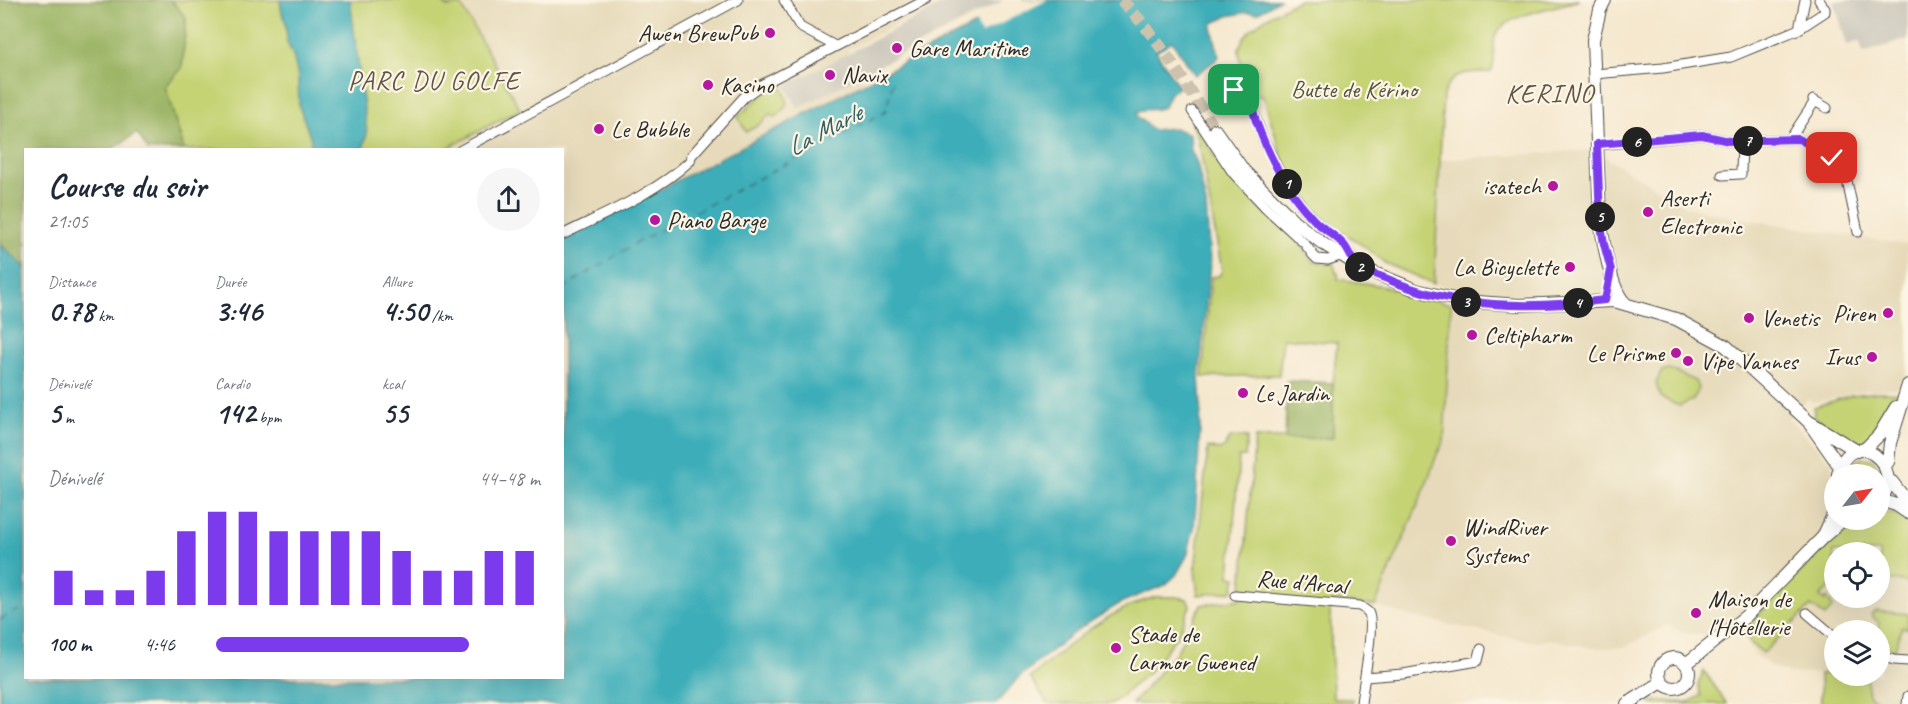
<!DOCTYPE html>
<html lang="fr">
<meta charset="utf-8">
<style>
:root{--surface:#fff;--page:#f6f6f7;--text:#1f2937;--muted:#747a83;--accent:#7c3aed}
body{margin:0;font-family:Caveat,sans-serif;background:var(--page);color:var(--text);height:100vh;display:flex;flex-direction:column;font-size:22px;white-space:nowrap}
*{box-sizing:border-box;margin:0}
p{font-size:20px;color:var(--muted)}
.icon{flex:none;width:33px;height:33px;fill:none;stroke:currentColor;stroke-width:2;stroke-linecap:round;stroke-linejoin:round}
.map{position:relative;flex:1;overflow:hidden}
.drawer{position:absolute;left:24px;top:148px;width:540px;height:531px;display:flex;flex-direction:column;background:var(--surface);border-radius:0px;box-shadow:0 6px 24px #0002}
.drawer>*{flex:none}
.needle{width:39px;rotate:59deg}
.buttons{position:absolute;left:1824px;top:464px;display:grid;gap:12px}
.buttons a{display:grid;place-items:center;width:66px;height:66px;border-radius:50%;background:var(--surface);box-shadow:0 6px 24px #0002;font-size:30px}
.pin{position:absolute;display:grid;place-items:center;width:51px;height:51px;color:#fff;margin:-26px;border-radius:12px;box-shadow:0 3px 9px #0006}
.km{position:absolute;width:30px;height:30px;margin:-15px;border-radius:50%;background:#222;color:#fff;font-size:16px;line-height:30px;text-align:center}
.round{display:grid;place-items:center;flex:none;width:63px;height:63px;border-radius:32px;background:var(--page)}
.overview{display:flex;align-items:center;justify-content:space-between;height:102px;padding:0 24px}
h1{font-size:33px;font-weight:700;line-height:45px}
.figures{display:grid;grid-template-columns:repeat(3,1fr);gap:9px;height:102px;padding:6px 24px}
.figures div{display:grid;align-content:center}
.figures b{font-size:30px;font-weight:700}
.figures small{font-size:16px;font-weight:400}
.figures p{font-size:16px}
.chart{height:168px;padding:12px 24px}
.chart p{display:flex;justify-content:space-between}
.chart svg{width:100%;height:108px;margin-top:6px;stroke:var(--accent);stroke-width:6}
ul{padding:0 24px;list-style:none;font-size:20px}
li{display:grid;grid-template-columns:96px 72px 1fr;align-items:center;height:45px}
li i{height:15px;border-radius:8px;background:var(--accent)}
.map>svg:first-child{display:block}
.built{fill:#e6daba;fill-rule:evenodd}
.industrial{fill:#c8c4b8}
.green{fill:#c5d375;stroke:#787f50;stroke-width:1.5}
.forest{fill:#9cb566;stroke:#647048;stroke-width:1.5}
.water{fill:#3eaeb9;stroke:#346c72;stroke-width:1.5}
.pier{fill:#f5e8cf}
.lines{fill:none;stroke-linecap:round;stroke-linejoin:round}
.ferry{stroke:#335f64;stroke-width:1.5;stroke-dasharray:8 6;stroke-linecap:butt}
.secondary-tunnel{stroke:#cdc2ae;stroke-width:12;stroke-dasharray:12 6;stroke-linecap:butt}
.street-casing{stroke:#494744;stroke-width:11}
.secondary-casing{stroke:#494744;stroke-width:14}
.street{stroke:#fff;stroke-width:9}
.secondary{stroke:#fff;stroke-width:12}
.route-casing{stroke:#fff;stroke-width:12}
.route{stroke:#7c3aed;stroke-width:8}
.poi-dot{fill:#b5179e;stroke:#fcf5e5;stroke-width:2}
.labels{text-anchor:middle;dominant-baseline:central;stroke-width:4.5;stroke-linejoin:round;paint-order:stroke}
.poi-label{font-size:24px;fill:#2b2b2b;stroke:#fcf5e5;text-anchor:start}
.park-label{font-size:24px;fill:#52553e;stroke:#fcf5e5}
.street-label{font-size:24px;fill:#2b2b2b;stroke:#fcf5e5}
.neighbourhood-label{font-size:26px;letter-spacing:1.5px;fill:#615445;stroke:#fcf5e5}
.water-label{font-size:26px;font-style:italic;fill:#335f64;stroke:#fcf5e5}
</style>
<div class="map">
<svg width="1908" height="704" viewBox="0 0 1908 704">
<rect width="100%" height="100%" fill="#fcf5e5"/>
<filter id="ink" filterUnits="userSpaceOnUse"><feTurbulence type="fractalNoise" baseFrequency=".0167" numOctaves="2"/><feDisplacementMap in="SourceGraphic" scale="12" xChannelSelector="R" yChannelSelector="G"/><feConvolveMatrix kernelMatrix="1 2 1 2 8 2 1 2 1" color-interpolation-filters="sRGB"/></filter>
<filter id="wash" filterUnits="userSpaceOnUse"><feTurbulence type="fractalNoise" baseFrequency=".008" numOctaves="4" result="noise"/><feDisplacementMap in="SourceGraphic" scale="24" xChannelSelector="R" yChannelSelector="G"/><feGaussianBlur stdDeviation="1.35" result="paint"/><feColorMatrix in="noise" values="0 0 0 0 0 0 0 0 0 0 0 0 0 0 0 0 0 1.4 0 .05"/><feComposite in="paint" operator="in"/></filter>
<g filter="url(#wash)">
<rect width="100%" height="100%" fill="#f5e8cf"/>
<path class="built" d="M441,0H921L926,9L848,50L864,82L563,239L562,150H444L520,109Z
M1594,150L1687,207L1738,218L1908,245V365L1904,381L1897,388L1865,390L1820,401L1812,402L1808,399L1788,418L1831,462L1834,489V519H1880L1908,535V704H1884L1869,696L1866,675H1880V630H1834V673L1790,674L1772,667L1756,656L1742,633L1728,619L1706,636L1684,633L1667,625L1625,647L1593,648L1550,639L1537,642L1518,639L1409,616L1375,606L1425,488L1437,454L1444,441L1452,288L1434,284L1439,160ZM1834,552H1880V597H1834Z"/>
<path class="industrial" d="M950,0H1004L798,108L786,86Z
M1834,0H1908V39L1863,53L1860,41L1847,45Z"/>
<path class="green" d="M171,0H280L282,13L286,23L287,42L293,55L298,76L299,106L311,139V150H184L165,86L182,68L186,18Z
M350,0H441L447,7L461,5L520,109L444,150H363L367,133Z
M1299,0H1580C1560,6 1510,14 1498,31C1489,43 1498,60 1491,72C1467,72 1453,70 1443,95L1434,284L1385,263L1369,250L1330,223L1314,208L1287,173L1263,95L1251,96C1248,84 1238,61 1239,50C1242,27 1281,9 1299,0Z
M780,84C788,99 792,106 775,117L770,114L760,124L746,132L738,117L763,94Z
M1194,120L1215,158L1245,192L1301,245L1312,261L1327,264L1333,262L1336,273H1338V279L1377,285L1451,304L1444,441L1437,454L1425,488L1375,606L1333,601L1330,607L1333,699H1352V704H1132L1176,653L1201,605L1241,599L1255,438H1333V383L1337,343L1283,338L1279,375L1202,377L1211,277L1219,276L1222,271L1198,138L1192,124Z
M1669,369L1695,381L1698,388L1693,400L1679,406L1660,397L1656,383L1662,371Z
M1880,392L1900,393C1893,404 1874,437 1863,442C1858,444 1853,443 1849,442C1842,440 1840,434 1834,430C1828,425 1821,423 1814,417V407L1852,395Z
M1231,437L1247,438L1245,457H1239L1230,576L1236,577L1233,591L1198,595L1195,571L1208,447L1219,450L1224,448Z
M1862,458L1872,459L1884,474L1880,490V474H1846L1853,462Z
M1886,512L1897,514L1908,522V582L1880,579V552H1834V583L1820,597L1824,601L1827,598L1833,607L1825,616L1811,606L1763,653L1751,643L1745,629L1821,551L1851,524L1865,519H1880V514Z
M1156,597H1176L1187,599L1190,606L1178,634L1152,669L1117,700L1110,704H1048L1030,678C1068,646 1107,609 1156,597Z
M1875,611L1908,614V629L1902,627L1894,652L1891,648H1886L1885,652H1883V646L1880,645V630H1876L1880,624L1871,615Z
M1704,671L1727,704H1649L1659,700L1687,703L1701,696L1698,684Z
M1834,673V675H1866L1869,696L1884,704H1821L1820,674Z"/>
<path class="forest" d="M0,0H171L186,18L182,68L165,86L184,150H148L137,133L110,150H26L25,268L0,245Z
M1287,381L1333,383V438L1285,439Z"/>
<path class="water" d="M280,0H350L367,133L363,150H311V139L299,106L298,76L293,55L287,42L286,23L282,13Z
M1023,0H1279L1257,13L1248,12L1228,16L1213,23L1212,28L1219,56L1216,60L1195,75L1172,41L1156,51L1179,87L1170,93L1164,107C1153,111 1144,108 1137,112V116L1153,130L1174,128L1190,134L1191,150L1197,163L1206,204L1210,263L1199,376L1201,407L1196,505L1194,528L1187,556L1176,575L1165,585L1122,602L1077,630L1018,678L996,704H0V244L25,267L26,678H562L563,240Z"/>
<path class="pier" d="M1017,0H1047L981,34L975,21Z"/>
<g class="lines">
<path class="ferry" d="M562,289L636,243L885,112L893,81
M0,620L26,606"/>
</g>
</g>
<g filter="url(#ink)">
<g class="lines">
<path class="secondary-tunnel" d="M1121,0C1159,37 1186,86 1215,130"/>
<defs>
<path id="street" d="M784,0L800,27L835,46
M1799,29L1805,0
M1594,74L1663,68L1731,57L1799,29L1825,12V9L1819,0
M1214,95L1234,90L1241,92L1248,97L1263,139L1284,181L1304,209L1317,223L1343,244L1355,262
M1813,100L1827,108
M1192,111L1233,173L1267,209L1305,244L1313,255L1317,259L1328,260L1340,256
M1790,139L1815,101
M1597,145L1702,135L1729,141L1799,139L1840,162L1844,167L1858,232
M461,150L738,0
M1722,175L1741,174L1742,141
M1820,179L1832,158
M562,235C606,213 654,194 690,161L691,156L744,97L761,85L926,0
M1235,595L1360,606C1362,608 1366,610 1368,612C1376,623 1362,688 1361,704
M1807,613L1834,636
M1880,656L1894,660L1908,661
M1365,677L1403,674L1478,661L1481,649
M1907,704L1908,696"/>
<path id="secondary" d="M1605,0L1600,10L1593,40L1600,219C1603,239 1610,289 1625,303
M1215,130L1244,171L1294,221L1322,243L1362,268L1416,290L1462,301L1519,305L1614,301L1676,319L1726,346L1808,421L1857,451
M1810,424L1840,467
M1864,450L1879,435L1896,407
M1888,462L1890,443L1908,385
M1838,474C1851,421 1908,467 1880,500
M1892,482L1908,503
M1880,500L1896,505L1908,513
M1823,537L1834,513
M1659 673a15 15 0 1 1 30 0a15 15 0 1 1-30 0Z
M1686,664L1746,616L1822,538L1844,519
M1627,704L1662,682"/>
</defs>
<use href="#street" class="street-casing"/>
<use href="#secondary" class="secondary-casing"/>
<use href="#street" class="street"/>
<use href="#secondary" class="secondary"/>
</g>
</g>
<g class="lines" filter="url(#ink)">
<defs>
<path id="route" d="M1234,90C1250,92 1252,108 1256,121C1269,157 1288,194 1316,222C1325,230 1336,236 1344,245C1349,251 1351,259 1356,264C1363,271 1377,275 1385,278C1454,309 1531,309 1605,300L1611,270L1604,244L1600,219L1597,144L1702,135L1729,141L1799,139L1832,158"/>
</defs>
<use href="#route" class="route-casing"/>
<use href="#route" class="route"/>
</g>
<g class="poi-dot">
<circle cx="770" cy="33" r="6"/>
<circle cx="897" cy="48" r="6"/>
<circle cx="830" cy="75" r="6"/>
<circle cx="708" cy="85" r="6"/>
<circle cx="599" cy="129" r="6"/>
<circle cx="1553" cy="186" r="6"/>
<circle cx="1648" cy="212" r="6"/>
<circle cx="655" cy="220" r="6"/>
<circle cx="1570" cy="267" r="6"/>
<circle cx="1888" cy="313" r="6"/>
<circle cx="1749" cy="318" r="6"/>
<circle cx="1472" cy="335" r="6"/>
<circle cx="1676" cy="353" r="6"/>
<circle cx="1872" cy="357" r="6"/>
<circle cx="1688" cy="361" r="6"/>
<circle cx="1243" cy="393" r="6"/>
<circle cx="1451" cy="541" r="6"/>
<circle cx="1696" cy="613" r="6"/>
<circle cx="1116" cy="648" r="6"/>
</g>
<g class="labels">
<g class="poi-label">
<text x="758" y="33" text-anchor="end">Awen BrewPub</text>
<text x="909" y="48">Gare Maritime</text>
<text x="842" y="75">Navix</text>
<text x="720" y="85">Kasino</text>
<text x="611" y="129">Le Bubble</text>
<text x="1541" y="186" text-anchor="end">isatech</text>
<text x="1660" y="198">Aserti<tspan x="1660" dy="28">Electronic</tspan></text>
<text x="667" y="220">Piano Barge</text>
<text x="1558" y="267" text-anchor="end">La Bicyclette</text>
<text x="1876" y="313" text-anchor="end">Piren</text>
<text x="1761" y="318">Venetis</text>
<text x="1484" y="335">Celtipharm</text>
<text x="1664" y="353" text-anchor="end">Le Prisme</text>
<text x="1860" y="357" text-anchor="end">Irus</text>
<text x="1700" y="361">Vipe Vannes</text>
<text x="1255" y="393">Le Jardin</text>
<text x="1463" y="527">WindRiver<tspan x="1463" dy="28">Systems</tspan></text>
<text x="1708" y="599">Maison de<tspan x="1708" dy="28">l'Hôtellerie</tspan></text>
<text x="1128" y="634">Stade de<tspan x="1128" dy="28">Larmor Gwened</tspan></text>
</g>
<g class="park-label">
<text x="1354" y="89">Butte de Kérino</text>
</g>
<g class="street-label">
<text transform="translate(1302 582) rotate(5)">Rue d'Arcal</text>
</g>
<g class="neighbourhood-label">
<text x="434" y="80">PARC DU GOLFE</text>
<text x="1550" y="93">KERINO</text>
</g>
<g class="water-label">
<text transform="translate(824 130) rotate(-28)">La Marle</text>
</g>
</g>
</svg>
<div class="buttons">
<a><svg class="needle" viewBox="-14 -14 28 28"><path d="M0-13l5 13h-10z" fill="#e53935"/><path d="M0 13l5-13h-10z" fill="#747a83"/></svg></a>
<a><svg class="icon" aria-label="locate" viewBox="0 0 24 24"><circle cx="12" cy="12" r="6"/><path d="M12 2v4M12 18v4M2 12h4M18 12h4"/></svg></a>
<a><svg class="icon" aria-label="layers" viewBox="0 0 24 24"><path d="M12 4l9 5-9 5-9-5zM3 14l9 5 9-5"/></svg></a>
</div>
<div class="pin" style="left:1234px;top:90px;background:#1e9e55"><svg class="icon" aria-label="arrive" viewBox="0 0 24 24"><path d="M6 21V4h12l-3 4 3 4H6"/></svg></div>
<div class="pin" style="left:1832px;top:158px;background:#d93025"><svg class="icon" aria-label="check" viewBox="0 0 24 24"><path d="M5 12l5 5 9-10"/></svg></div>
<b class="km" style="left:1287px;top:184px">1</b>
<b class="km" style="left:1360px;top:267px">2</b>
<b class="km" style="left:1466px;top:302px">3</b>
<b class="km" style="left:1578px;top:303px">4</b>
<b class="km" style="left:1600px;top:217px">5</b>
<b class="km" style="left:1637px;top:142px">6</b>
<b class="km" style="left:1748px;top:141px">7</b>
<section class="drawer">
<div class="overview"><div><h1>Course du soir</h1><p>21:05</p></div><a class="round"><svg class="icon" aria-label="share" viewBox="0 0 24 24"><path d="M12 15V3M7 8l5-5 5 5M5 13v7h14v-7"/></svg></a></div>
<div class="figures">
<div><p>Distance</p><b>0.78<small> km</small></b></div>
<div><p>Durée</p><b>3:46</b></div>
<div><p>Allure</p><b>4:50<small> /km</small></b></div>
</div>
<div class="figures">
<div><p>Dénivelé</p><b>5<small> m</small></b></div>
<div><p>Cardio</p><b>142<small> bpm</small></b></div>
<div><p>kcal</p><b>55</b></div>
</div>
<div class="chart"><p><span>Dénivelé</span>44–48 m</p>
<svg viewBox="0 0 160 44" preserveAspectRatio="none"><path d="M5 44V30M15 44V38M25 44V38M35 44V30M45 44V14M55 44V6M65 44V6M75 44V14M85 44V14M95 44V14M105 44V14M115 44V22M125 44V30M135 44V30M145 44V22M155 44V22"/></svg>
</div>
<ul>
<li><b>100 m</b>4:46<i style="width:78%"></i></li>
</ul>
</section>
</div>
